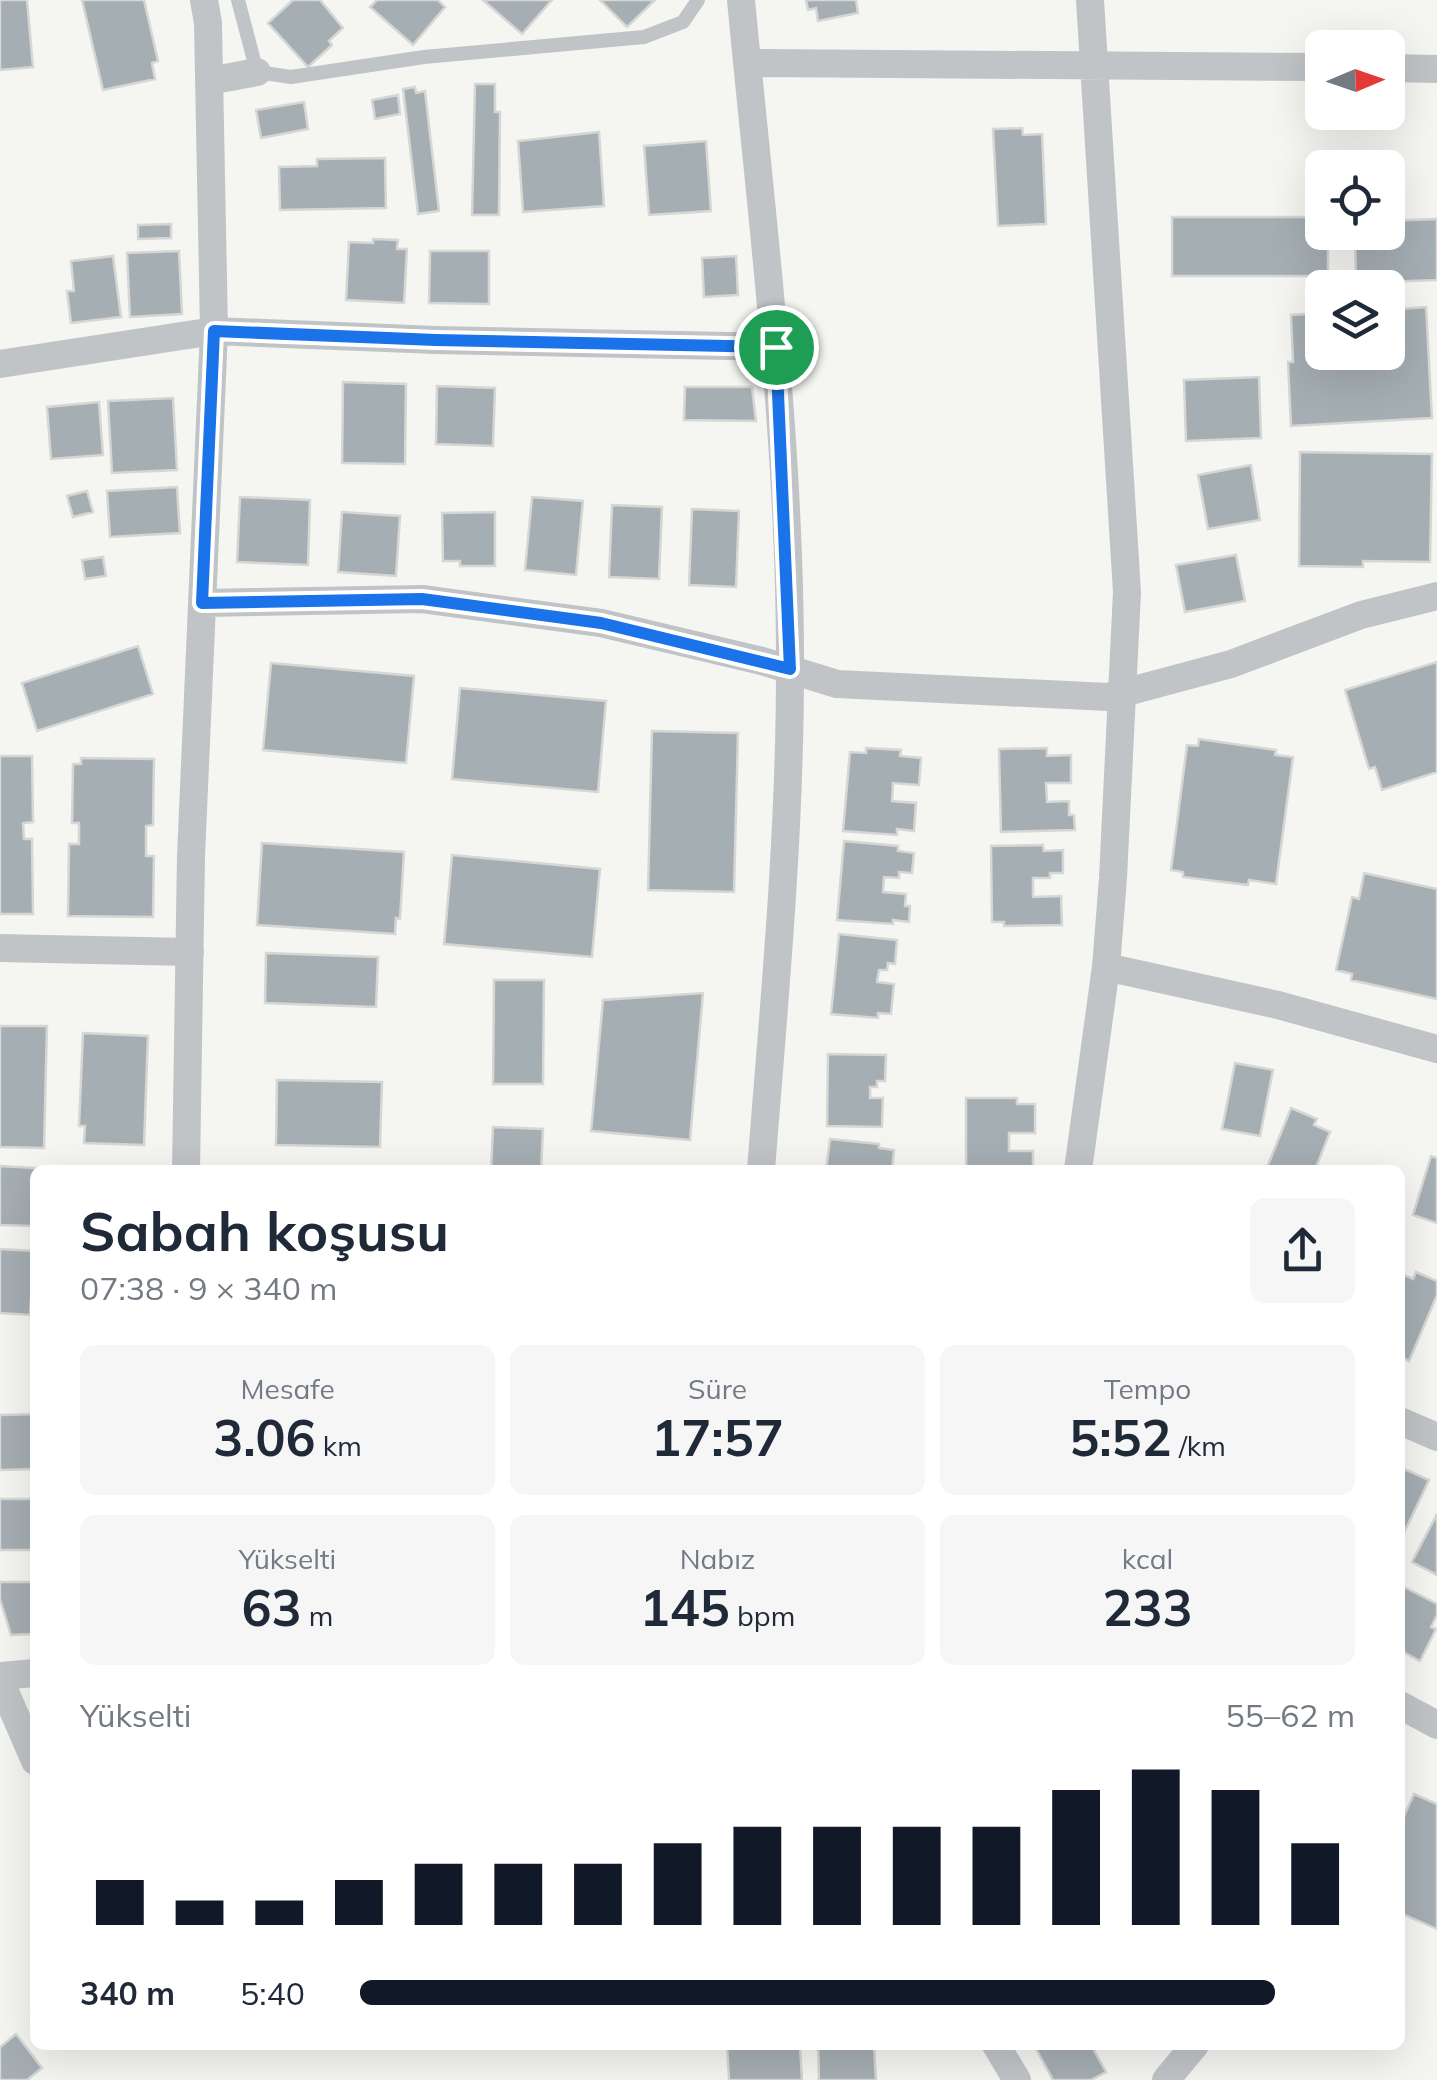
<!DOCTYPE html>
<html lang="tr">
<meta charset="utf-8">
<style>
:root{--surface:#fff;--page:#f6f6f7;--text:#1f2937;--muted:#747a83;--accent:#111827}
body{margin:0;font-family:Mulish,sans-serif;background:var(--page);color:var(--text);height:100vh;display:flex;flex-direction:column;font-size:38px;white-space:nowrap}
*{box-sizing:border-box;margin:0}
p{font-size:32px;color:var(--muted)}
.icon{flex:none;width:55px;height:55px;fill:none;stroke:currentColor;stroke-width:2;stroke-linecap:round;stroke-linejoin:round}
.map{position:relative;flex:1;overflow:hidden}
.sheet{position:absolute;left:30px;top:1165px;width:1375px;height:885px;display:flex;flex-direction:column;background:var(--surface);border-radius:15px;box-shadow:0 10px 40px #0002}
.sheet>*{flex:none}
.needle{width:65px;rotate:88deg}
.fabs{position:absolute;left:1305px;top:30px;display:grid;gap:20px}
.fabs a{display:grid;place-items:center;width:100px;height:100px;border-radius:15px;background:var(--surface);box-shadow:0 10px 40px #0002;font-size:50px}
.pin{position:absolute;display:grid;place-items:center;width:85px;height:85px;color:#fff;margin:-42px;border:5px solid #fff;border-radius:50%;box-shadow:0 2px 10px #0007}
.round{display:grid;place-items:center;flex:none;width:105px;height:105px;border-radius:15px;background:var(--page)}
.overview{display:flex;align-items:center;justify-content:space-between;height:170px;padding:0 50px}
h1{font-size:55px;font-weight:700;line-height:75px}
.stats{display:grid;grid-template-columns:repeat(3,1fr);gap:15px;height:170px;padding:10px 50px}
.stats div{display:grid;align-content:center;border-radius:15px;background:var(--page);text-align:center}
.stats b{font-size:50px;font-weight:700}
.stats small{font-size:28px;font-weight:400}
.stats p{font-size:28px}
.chart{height:280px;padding:20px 50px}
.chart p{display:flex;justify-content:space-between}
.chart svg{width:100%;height:180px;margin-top:10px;stroke:var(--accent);stroke-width:6}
ul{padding:0 50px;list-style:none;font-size:32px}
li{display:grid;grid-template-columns:160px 120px 1fr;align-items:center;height:75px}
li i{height:25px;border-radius:12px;background:var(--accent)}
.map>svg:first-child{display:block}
.building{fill:#a5aeb3;stroke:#d6d6d4;stroke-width:2.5}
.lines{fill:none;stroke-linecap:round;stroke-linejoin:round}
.lane{stroke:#c0c4c7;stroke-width:14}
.street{stroke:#c0c4c7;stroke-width:28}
.route-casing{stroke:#fff;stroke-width:20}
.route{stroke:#1a73e8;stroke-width:12}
</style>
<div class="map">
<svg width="1437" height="2080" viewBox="0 0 1437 2080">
<rect width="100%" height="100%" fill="#f5f5f2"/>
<path class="building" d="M0,0H27L33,67L0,70Z
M82,0H144L158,61L152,63L155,79L103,90Z
M293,0H320L343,28L329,41L332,45L308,67L268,23Z
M377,0H438L445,7L413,45L370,7Z
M483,0H552L522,34Z
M600,0H655L627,27Z
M806,0H856L858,13L818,21L816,8L808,10Z
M475,84H495V112H500L499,215H472Z
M415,87L416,93L425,91L439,211L418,214L403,89Z
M398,95L400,114L375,119L372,100Z
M304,102L308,129L261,138L256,110Z
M1022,128L1023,135L1042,134L1046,224L998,226L993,129Z
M599,132L604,206L523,212L518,141Z
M706,141L711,211L649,215L644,146Z
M385,158L386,208L280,210L279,167L317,166V159Z
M1172,217H1322V232H1328V276H1172Z
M1437,219V280L1356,283L1355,232H1388V221Z
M171,224V238L138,239V225Z
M373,239L398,240L397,249H407L404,303L346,300L349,242L373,243Z
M179,251L182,314L130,317L127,253Z
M430,251H489V304L429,303Z
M113,256L121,317L71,323L67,291H74L71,261Z
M736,256L738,295L704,297L702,258Z
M1426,307L1432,418L1291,426L1288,362H1293L1291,315L1322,313V352H1388V310Z
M1259,377L1261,438L1186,441L1184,380Z
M343,382L406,384L405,464L342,463Z
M437,386L495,388L493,446L436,444Z
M685,387H752L756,421L684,420Z
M173,398L177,470L112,473L108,401Z
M99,402L103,455L51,459L47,407Z
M1300,452L1432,454L1430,562L1363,561V567L1299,566Z
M1251,465L1260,520L1208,529L1198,475Z
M177,487L180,533L110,537L107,491Z
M87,491L93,512L73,517L67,496Z
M240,497L310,500L308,565L237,562Z
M532,497L583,501L576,575L525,570Z
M612,505L662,507L659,579L609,577Z
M692,509L739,511L736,587L689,585Z
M342,512L400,516L396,576L338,572Z
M495,512V566H460V561H443L442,513Z
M1236,555L1245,601L1185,612L1176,565Z
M103,557L106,576L85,579L82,560Z
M138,646L153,694L37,731L22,683Z
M1437,662V772L1382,790L1375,767L1369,769L1345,690Z
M271,663L414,676L406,763L263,750Z
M460,688L606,701L598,792L452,779Z
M652,731L738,733L734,892L648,890Z
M1199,739L1276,750L1275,755L1293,757L1276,884L1249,880L1248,885L1183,877V872L1171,870L1187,745L1198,746Z
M866,748L901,750L900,756L921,758L919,785L893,783L892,801L916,803L914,831L897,829V835L843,831L850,752L866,753Z
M1047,748V756L1071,755V783H1046L1047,802L1069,801V815H1074L1075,830L1001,832L999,749Z
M0,756H32L33,822L23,823L24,839H32L33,914H0Z
M81,758L154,759L153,825L146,826V856H154L153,917L68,916L69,844H79V823H72L73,764H81Z
M844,841L898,846V851L914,853L912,873L899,872V878L884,877L883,892L906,894L905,906H910L909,922L893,920V924L837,920Z
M262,843L404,852L400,919L396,918L395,934L257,925Z
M1043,845L1044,851L1063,850V873H1050V878H1033V897L1061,896L1062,925L1004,926V922H992L991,846Z
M452,855L600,869L592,957L444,944Z
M1364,873L1437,889V999L1351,980L1352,974L1336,970L1352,897L1359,899Z
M839,934L897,940L895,964L888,963L887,970H879L877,982L894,984L891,1014L878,1013V1018L831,1014Z
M266,953L378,957L376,1007L265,1003Z
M494,980H544L543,1084H493Z
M703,993L690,1140L591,1131L603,1000Z
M0,1026H47L44,1148L0,1147Z
M83,1033L148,1036L144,1145L84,1143L85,1126H79Z
M828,1054L886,1055L885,1081H877V1087H870V1098H883L882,1127L827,1126Z
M1235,1063L1273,1070L1260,1136L1222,1129Z
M277,1080L382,1082L380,1147L276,1145Z
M966,1098H1017V1104H1035V1133H1009V1151H1033V1170H966Z
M1291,1108L1317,1119L1314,1125L1330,1132L1315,1170H1266Z
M493,1127L543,1129L541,1170H491Z
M830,1139L879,1144V1148L894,1150L892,1170H826Z
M1431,1156L1437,1158V1223L1413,1215Z
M0,1166L35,1168L32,1226L0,1225Z
M0,1249L34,1251L30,1315L0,1313Z
M1416,1272L1437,1281V1295L1409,1361L1400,1357V1273L1413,1279Z
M35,1414V1469L0,1470V1415Z
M1400,1467L1429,1480L1402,1537L1400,1536Z
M0,1499H35V1550H0Z
M1437,1514V1575L1412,1562Z
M0,1582H35V1634L11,1635L0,1599Z
M1400,1585L1437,1604V1615L1431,1627L1436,1629L1420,1661L1400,1650Z
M1414,1794L1437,1804V1929L1400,1913V1825Z
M16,2034L42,2068L27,2080H0V2047Z
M727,2045H800L802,2080H729Z
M818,2045H874L876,2080H819Z
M1034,2045H1091L1106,2072L1091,2080H1053Z"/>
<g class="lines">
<path class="lane" d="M238,0L257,72L291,77L424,57L644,37L683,22L698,0"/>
<path class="street" d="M741,0C762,223 791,447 790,671C790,838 774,1004 761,1170
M747,63L1322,67
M1388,68L1437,69
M209,81L257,72
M0,364L214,331L436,340L776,347
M203,603L422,599L601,623L762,661L837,684L1108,697L1231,664L1361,615L1437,596
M0,948L190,952
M1106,967L1278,1005L1437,1049
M186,1170L191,856L214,331L208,23L204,0
M1078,1170L1106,967L1113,878L1127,592L1090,0
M1400,1421L1437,1437
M0,1676L35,1673
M0,1680L35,1761
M1400,1705L1437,1725
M996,2045L1017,2080
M1166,2080L1195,2045"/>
</g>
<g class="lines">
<defs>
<path id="route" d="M214,331L436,340L776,347L790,669L601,623L422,599L202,603Z"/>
</defs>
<use href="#route" class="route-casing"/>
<use href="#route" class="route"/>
</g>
</svg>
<div class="fabs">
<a><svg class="needle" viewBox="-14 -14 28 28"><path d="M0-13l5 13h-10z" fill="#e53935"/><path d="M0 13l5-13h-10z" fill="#747a83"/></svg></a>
<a><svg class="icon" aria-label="locate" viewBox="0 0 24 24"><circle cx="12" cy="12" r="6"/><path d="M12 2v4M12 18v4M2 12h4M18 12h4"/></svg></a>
<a><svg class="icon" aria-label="layers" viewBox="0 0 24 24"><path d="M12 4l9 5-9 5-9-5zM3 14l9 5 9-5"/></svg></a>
</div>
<div class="pin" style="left:776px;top:347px;background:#1e9e55"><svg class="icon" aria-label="arrive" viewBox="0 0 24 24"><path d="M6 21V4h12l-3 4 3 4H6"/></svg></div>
<section class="sheet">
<div class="overview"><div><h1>Sabah koşusu</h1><p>07:38 · 9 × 340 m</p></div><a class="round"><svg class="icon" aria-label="share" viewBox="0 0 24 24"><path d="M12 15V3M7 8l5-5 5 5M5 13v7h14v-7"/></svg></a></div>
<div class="stats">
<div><p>Mesafe</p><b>3.06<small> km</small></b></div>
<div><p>Süre</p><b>17:57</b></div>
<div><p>Tempo</p><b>5:52<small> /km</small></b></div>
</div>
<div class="stats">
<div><p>Yükselti</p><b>63<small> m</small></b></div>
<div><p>Nabız</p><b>145<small> bpm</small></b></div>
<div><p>kcal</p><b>233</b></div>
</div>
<div class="chart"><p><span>Yükselti</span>55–62 m</p>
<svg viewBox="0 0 160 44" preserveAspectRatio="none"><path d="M5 44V33M15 44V38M25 44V38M35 44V33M45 44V29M55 44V29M65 44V29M75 44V24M85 44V20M95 44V20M105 44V20M115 44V20M125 44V11M135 44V6M145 44V11M155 44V24"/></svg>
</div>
<ul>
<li><b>340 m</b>5:40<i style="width:92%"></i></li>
</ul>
</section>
</div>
